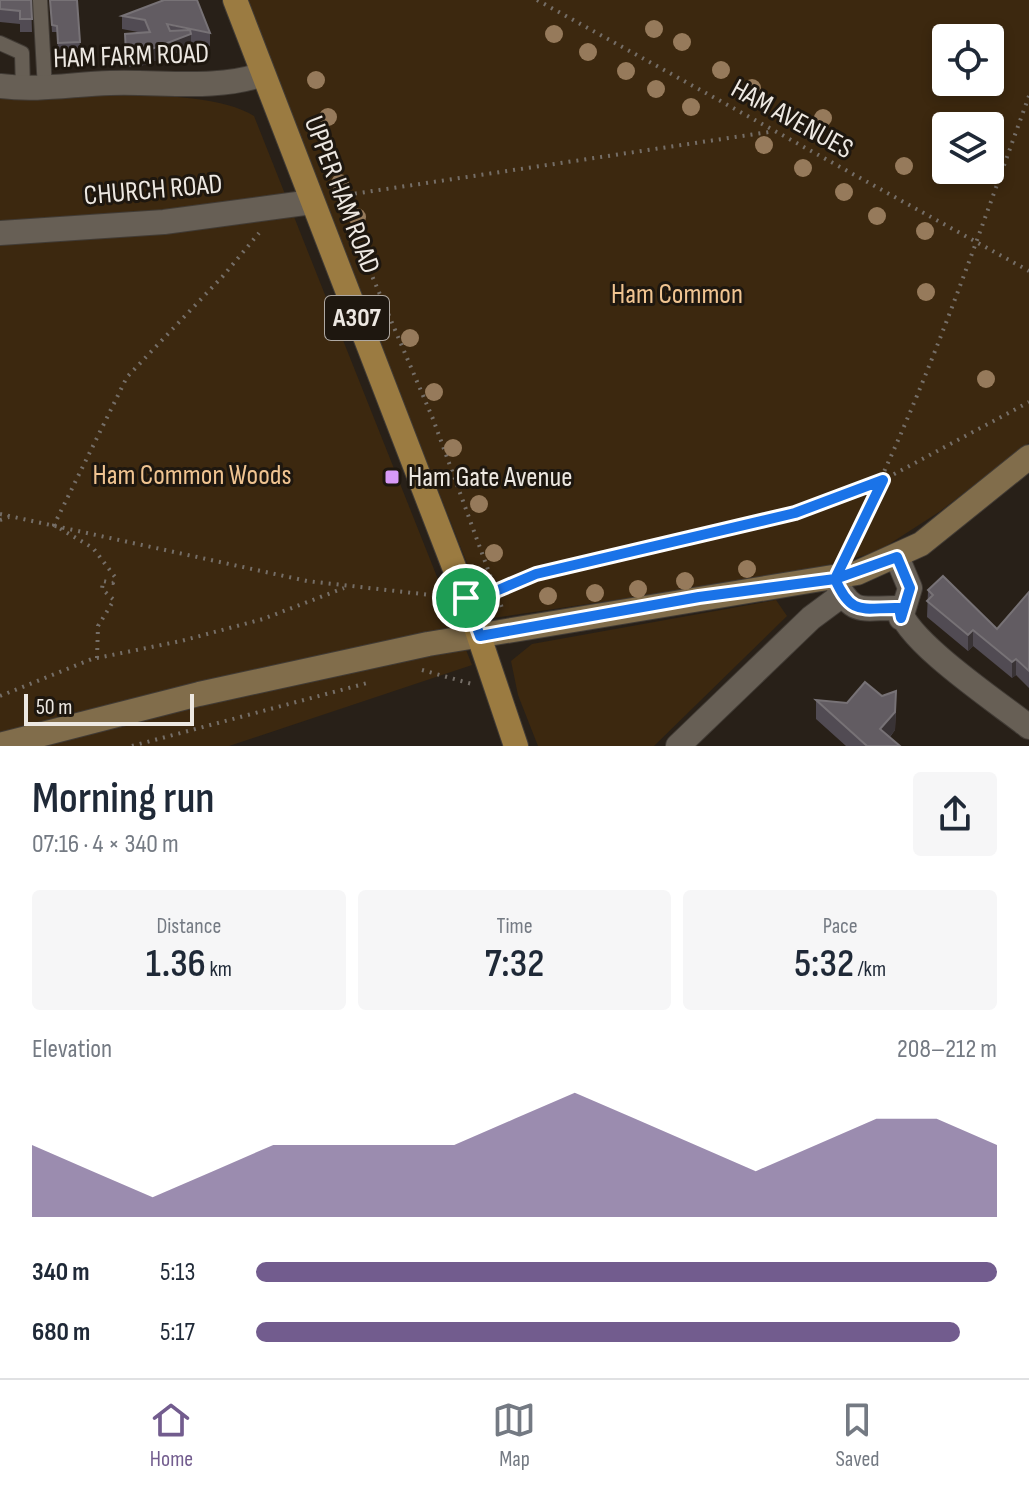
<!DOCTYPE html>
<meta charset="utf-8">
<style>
:root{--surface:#fff;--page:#f6f6f7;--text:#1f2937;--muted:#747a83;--line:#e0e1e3;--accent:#725c8e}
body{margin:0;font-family:"Sofia Sans Condensed",sans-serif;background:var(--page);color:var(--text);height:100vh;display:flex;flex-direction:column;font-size:30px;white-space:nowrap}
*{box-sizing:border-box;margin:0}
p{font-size:26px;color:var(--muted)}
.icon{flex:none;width:44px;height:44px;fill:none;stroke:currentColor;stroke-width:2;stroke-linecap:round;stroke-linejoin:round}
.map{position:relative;height:746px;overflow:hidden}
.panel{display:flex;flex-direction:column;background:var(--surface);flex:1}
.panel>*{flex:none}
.controls{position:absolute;left:932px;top:24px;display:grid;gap:16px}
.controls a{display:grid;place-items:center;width:72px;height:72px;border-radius:8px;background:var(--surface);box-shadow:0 4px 12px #0003;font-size:40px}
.scale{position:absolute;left:24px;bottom:20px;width:170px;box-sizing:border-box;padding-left:8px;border:4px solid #ede8e2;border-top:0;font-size:22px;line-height:28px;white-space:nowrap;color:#ede8e2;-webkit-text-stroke:6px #1e170f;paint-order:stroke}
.pin{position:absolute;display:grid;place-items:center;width:68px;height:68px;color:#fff;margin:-34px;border:4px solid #fff;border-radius:50%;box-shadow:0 2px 8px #0007}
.round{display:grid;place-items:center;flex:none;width:84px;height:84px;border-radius:8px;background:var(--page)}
.overview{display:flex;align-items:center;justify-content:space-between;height:136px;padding:0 32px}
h1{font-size:44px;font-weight:600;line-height:60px}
.figures{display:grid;grid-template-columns:repeat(3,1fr);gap:12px;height:136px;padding:8px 32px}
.figures div{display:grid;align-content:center;border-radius:8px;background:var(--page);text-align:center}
.figures b{font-size:40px;font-weight:600}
.figures small{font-size:22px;font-weight:400}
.figures p{font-size:22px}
.chart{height:224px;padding:16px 32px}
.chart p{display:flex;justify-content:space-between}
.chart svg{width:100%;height:144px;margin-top:8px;fill:var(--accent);opacity:.7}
ul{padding:0 32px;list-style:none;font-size:26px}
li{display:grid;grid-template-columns:128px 96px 1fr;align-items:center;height:60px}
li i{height:20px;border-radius:10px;background:var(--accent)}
.menu{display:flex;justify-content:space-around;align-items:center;height:112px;border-top:2px solid var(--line);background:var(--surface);font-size:22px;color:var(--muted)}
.menu a{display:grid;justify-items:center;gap:4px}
.menu .on{color:var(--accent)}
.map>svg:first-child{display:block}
.green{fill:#3c280f;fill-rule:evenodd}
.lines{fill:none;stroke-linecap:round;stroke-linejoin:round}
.lane-casing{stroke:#413b35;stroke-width:16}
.street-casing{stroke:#413b35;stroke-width:26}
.secondary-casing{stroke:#413b35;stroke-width:26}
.primary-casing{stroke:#413b35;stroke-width:26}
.path{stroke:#756e67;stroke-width:4;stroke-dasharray:2 6;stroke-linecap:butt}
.lane{stroke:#675f55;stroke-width:14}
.street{stroke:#675f55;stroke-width:24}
.secondary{stroke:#816d4b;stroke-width:24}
.primary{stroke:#9b7b41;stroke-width:24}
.tree{fill:#967a5b}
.wall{fill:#514b53}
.shaded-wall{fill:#393335}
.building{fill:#625c62;stroke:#777276;stroke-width:2}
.route-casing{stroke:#fff;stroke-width:16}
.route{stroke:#1a73e8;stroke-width:10}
.poi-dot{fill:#d89af8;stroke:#1e170f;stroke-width:3}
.labels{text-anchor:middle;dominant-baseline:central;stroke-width:6;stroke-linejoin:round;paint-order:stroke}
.shield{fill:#1e170f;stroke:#afa9a3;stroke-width:2}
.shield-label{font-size:26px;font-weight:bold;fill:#ede8e2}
.street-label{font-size:28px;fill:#ede8e2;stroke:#1e170f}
.park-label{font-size:28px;fill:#f0c491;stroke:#1e170f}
.poi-label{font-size:28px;fill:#ede8e2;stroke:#1e170f;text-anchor:start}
</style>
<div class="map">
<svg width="1029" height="746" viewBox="0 0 1029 746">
<rect width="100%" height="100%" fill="#282018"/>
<path class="green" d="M244,0H1029V443L939,512L877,552L797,573L493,618L484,606ZM946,38H990V82H946ZM946,126H990V170H946Z
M0,96C63,97 205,85 254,116L472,665L229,746H0Z
M776,600L787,616L654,746H538L518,695L511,661L532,644Z"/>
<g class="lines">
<defs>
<path id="lane" d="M40,0L45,89
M0,43L22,53L23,89"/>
<path id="street" d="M0,86C38,91 73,84 110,83C161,81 215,91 263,74
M0,233L164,222L312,202
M897,557L910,588L901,618
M835,579C852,618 864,607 899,608C907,642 999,703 1029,727
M678,746L811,618L842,595"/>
<path id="secondary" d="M0,745L199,694L428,644L857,573L921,544L1029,457"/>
<path id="primary" d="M235,0L466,598L516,746"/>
</defs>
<use href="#lane" class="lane-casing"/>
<use href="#street" class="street-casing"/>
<use href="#secondary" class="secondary-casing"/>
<use href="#primary" class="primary-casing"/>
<path class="path" d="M537,0L1029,271
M335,189L433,419L502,608
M339,196L769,132
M0,514L307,581L440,596
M0,520L9,517
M846,550C921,405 973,250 1029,96
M488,593L536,574L795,513L883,480L1029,402
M97,658L98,626L114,600L102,589L103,581L113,583L115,577L93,548L54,525L127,377L223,276L259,233
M422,670L472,684
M0,696L92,659L181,641L263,619L344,588
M132,746L371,682"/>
<use href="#lane" class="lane"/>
<use href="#street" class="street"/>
<use href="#secondary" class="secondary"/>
<use href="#primary" class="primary"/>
</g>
<g class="tree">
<circle cx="654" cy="29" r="9"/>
<circle cx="554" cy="34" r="9"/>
<circle cx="682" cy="42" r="9"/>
<circle cx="588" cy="52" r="9"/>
<circle cx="721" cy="70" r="9"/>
<circle cx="626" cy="71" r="9"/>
<circle cx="316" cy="80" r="9"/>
<circle cx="752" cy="88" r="9"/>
<circle cx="656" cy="89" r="9"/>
<circle cx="691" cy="107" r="9"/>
<circle cx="328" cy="117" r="9"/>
<circle cx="823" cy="118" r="9"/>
<circle cx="764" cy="145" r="9"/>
<circle cx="904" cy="166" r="9"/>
<circle cx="803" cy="168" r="9"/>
<circle cx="340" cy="183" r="9"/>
<circle cx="844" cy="192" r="9"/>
<circle cx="877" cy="216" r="9"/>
<circle cx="357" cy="217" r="9"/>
<circle cx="925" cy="231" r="9"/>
<circle cx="926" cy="292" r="9"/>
<circle cx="410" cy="338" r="9"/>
<circle cx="986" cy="379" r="9"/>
<circle cx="434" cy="392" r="9"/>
<circle cx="453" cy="448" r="9"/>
<circle cx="479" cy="504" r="9"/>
<circle cx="494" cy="553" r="9"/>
<circle cx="747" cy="569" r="9"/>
<circle cx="685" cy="581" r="9"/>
<circle cx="638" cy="589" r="9"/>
<circle cx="595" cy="593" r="9"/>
<circle cx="548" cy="596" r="9"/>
</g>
<path class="wall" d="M0,0H31L32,32H20V24L0,22Z
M50,0H77L80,48L58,50L57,32H52Z
M122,16L210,33V46L191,42V47L141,66L126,67L125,34L143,33L122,29Z
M928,590L997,629L1029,592V688L1016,675L1012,678L973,646L968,651L927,617Z
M816,700L896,710L895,730L890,737L900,746H846L816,719Z"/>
<path class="shaded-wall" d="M191,34V47L141,66V53Z
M973,630V646L968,651V635Z
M1016,659V675L1012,678V662Z
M896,691L895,730L882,746L880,729Z"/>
<path class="building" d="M0,0H31L32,19H20V11L0,9Z
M50,0H77L80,42L58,43L57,26L52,25Z
M164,0H197L210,33L167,24L170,31L190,30L191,34L141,53L126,54L125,34L150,32L145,20L122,16Z
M943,576L997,629L1029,592V671L1016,659L1012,662L973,630L968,635L927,601L933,595L928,590Z
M865,682L882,696L896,691L895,712L880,729L900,746H867L816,700L847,703Z"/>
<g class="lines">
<defs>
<path id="route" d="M466,598L480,636L699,597L835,579C852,618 864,607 899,608L901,618L910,588L897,557L835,579L883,480L795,513L536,574L496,591L466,598"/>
</defs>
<use href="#route" class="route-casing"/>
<use href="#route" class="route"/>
</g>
<rect class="poi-dot" x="384" y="469" width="16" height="16" rx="4"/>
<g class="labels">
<rect class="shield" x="325" y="296" width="64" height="44" rx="6"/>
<g class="shield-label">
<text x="357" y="318">A307</text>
</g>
<g class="street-label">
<text transform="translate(131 56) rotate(-2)">HAM FARM ROAD</text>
<text transform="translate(792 119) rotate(29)">HAM AVENUES</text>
<text transform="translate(153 190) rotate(-5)">CHURCH ROAD</text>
<text transform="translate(342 195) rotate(69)">UPPER HAM ROAD</text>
</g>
<g class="park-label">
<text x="677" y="294">Ham Common</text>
<text x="192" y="475">Ham Common Woods</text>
</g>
<g class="poi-label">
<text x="408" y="477">Ham Gate Avenue</text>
</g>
</g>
</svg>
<div class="controls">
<a><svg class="icon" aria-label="locate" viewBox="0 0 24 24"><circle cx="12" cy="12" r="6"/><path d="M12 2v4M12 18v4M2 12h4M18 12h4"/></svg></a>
<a><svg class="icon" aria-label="layers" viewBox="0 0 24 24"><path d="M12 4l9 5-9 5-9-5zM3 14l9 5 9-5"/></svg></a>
</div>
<div class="scale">50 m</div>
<div class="pin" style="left:466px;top:598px;background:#1e9e55"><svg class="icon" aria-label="arrive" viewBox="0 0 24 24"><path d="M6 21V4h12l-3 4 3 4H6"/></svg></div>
</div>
<section class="panel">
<div class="overview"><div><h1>Morning run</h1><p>07:16 · 4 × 340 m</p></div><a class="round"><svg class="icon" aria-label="share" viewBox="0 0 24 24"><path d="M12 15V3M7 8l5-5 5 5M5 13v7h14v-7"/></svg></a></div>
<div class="figures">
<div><p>Distance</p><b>1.36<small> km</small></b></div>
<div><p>Time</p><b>7:32</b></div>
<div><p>Pace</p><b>5:32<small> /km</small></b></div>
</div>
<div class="chart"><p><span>Elevation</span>208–212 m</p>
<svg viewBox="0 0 160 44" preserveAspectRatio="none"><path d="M0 44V22L10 30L20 38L30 30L40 22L50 22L60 22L70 22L80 14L90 6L100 14L110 22L120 30L130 22L140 14L150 14L160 22V44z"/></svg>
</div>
<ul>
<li><b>340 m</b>5:13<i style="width:100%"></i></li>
<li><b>680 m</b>5:17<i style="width:95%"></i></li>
</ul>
</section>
<nav class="menu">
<a class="on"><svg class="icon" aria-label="home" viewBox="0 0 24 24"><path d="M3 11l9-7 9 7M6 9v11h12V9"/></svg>Home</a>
<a><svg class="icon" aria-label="map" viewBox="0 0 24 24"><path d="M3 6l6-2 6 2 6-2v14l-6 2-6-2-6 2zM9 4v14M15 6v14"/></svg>Map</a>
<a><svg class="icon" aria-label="saved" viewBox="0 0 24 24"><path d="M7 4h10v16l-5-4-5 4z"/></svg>Saved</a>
</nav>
